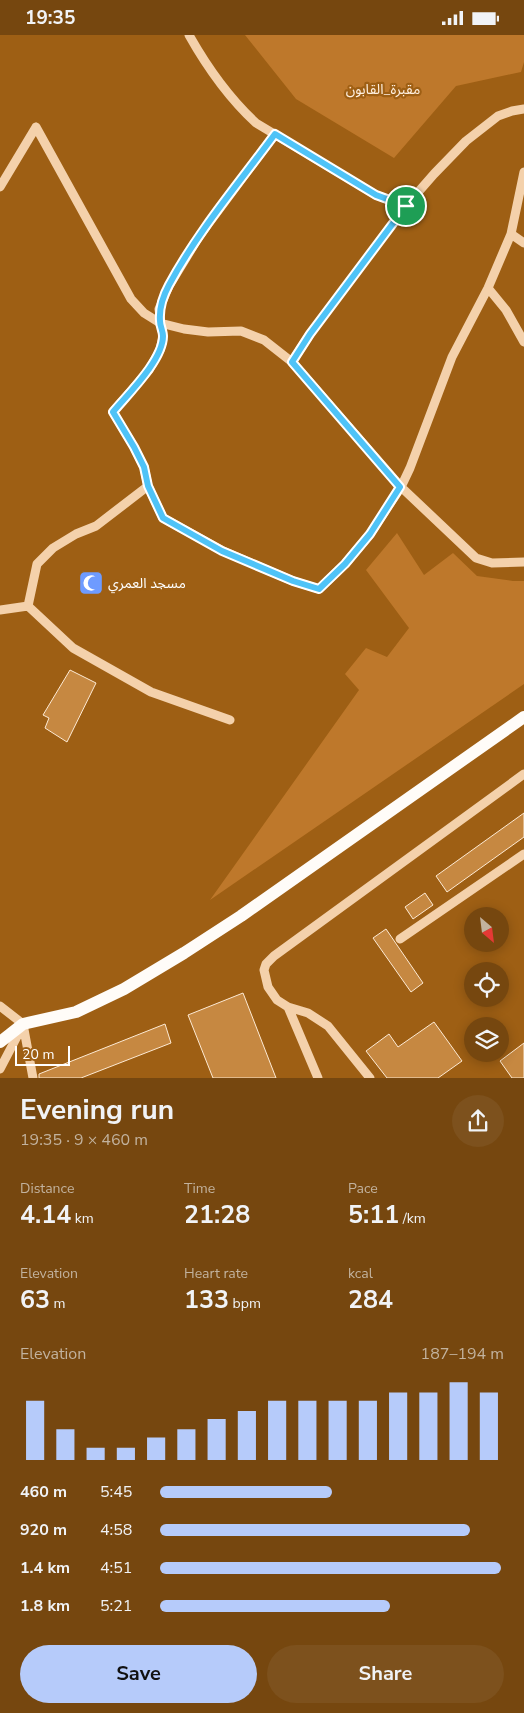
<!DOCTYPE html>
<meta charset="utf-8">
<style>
:root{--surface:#76470f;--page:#7d511d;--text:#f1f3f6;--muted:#c2b29e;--accent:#b6cbfa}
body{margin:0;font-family:"Nunito Sans","Noto Sans Arabic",sans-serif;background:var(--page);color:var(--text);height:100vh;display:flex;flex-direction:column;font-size:19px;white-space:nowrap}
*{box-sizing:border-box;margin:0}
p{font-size:16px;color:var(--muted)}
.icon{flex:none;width:28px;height:28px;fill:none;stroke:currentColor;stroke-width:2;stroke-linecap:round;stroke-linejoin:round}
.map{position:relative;height:1043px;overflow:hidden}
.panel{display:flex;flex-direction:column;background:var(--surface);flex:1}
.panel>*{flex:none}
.needle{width:32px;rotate:152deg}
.tools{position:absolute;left:464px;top:872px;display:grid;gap:10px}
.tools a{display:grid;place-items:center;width:45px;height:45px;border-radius:50%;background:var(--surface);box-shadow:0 2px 12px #0003;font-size:25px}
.scale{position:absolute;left:15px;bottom:12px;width:55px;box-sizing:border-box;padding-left:5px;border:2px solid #fff;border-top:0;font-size:14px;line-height:18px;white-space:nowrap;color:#fff;-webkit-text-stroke:4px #9e5f14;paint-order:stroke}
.pin{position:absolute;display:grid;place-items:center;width:42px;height:42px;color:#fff;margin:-21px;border:2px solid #fff;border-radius:50%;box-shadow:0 1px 5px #0007}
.round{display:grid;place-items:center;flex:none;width:52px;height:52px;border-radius:26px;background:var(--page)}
.summary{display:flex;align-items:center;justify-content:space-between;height:85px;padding:0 20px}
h1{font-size:28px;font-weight:700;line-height:38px}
.stats{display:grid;grid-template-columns:repeat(3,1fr);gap:8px;height:85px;padding:5px 20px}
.stats div{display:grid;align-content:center}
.stats b{font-size:25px;font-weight:700}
.stats small{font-size:14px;font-weight:400}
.stats p{font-size:14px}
.chart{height:140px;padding:10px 20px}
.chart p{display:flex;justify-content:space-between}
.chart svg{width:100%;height:90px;margin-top:5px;stroke:var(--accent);stroke-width:6}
.primary-button{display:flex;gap:10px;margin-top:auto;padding:10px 20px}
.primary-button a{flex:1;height:58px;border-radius:30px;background:var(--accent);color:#111;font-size:20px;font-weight:700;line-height:58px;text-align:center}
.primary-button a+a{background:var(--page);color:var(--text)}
ul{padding:0 20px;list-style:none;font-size:16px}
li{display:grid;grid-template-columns:80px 60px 1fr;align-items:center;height:38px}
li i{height:12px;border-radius:6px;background:var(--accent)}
.status{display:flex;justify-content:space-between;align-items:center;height:35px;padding:0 25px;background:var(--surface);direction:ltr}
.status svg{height:14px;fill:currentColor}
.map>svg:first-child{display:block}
.green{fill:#be782b}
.building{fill:#c68841;stroke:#fdead4}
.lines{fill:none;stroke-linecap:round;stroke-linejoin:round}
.minor{stroke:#f4d1ab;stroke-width:9}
.major{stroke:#fffcf8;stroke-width:12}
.route-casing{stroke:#fff;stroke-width:10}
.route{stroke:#4fc3f7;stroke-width:6}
.labels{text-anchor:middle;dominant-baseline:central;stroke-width:4.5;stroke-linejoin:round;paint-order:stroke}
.park-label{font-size:14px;fill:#feefdf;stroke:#9e5f14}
.poi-label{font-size:14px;fill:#fff;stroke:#9e5f14;text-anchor:start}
</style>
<div class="status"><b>19:35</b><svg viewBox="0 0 49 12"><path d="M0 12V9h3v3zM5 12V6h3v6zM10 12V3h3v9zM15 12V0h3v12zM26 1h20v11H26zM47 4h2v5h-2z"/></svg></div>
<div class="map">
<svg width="524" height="1043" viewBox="0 0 524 1043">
<rect width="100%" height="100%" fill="#9e5f14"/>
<path class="green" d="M245,0H524V27L521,37L456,51L394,123L296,64Z
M397,498L424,540L453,518L477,541L513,546H524V649L210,865L359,655L345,639L366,613L387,622L409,593L366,535Z"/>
<path class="building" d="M70,635L96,648L67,707L45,693L49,683L43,680Z
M524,778V802L447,857L436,841Z
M425,858L433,870L413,884L405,872Z
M386,894L423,948L411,957L373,903Z
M243,958L276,1043H213L188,980Z
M434,987L462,1026L438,1043H387L366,1016L389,999L398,1012Z
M165,989L171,1008L81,1043H39V1039Z
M524,1008V1043H512L500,1026Z"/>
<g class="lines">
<path class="minor" d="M189,0C207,32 229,63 256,88L376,160L406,171
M36,92L131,264L144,278L160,288L184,294L208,297L241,296L264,305L292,327L401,452L476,523L492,528L524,527
M275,99L200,200L169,251L159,274L163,301L160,315L149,335L113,377L134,412L144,432L148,451L163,483L223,516L293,546L319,554L345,529L370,499L401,452L410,433L452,322L488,253L511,199L524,137
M0,152L36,92
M511,199L524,208
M488,253L506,275L524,307
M292,327L310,299L406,171L434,139L466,106L498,81L512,76L524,74
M148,451L96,491L76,499L53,513L37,529L28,571L73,613L151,657L230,685
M0,575L28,571
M400,904L524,819
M0,971L23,989L33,1043
M288,972L318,1043
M0,1034L22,992
M370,1043L328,991L308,978L288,972L277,965L268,952L264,935L266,929L274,921L524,739"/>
<path class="major" d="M0,1007L23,989L76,977L124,954L184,918L241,881L524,682"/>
</g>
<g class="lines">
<defs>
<path id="route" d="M275,99L376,160L406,171L310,299L292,327L400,452L370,499L345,529L319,554L293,546L222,516L163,483L148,451L144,432L134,412L113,377C128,359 163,325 163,301C163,296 160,291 160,286C159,273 163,261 169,250C198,196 239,148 275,99Z"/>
</defs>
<use href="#route" class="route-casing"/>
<use href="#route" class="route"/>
</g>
<defs>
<symbol id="mosque-square" viewBox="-11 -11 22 22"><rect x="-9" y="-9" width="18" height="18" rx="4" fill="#6e9bff" stroke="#9e5f14"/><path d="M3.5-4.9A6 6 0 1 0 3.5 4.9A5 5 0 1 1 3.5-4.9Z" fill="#fff"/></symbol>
</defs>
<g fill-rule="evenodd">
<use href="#mosque-square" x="77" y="534" width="28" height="28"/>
</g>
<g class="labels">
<g class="park-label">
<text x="383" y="54">مقبرة_القابون</text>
</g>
<g class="poi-label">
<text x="108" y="548">مسجد العمري</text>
</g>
</g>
</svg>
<div class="tools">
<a><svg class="needle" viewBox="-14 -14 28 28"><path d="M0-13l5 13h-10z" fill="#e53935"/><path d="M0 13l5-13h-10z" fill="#c2b29e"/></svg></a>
<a><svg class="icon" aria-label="locate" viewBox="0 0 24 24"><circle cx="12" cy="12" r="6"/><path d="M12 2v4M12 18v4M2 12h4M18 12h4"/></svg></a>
<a><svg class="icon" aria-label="layers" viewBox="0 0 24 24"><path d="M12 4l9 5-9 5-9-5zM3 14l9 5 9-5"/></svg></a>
</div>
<div class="scale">20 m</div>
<div class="pin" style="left:406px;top:171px;background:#1e9e55"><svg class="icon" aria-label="arrive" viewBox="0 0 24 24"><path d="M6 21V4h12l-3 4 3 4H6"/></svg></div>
</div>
<section class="panel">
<div class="summary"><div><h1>Evening run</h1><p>19:35 · 9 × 460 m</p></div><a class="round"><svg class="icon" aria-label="share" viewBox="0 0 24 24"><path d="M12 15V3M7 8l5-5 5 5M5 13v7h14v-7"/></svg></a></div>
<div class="stats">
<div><p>Distance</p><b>4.14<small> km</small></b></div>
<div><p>Time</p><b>21:28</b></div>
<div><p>Pace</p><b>5:11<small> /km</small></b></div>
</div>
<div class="stats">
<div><p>Elevation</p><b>63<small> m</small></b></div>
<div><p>Heart rate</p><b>133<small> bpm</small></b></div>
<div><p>kcal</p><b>284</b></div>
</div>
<div class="chart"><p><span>Elevation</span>187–194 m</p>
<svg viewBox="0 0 160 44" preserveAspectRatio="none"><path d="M5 44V15M15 44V29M25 44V38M35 44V38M45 44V33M55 44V29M65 44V24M75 44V20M85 44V15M95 44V15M105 44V15M115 44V15M125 44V11M135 44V11M145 44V6M155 44V11"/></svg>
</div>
<ul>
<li><b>460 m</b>5:45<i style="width:50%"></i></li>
<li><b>920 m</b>4:58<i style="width:90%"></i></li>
<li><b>1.4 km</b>4:51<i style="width:99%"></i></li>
<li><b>1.8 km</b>5:21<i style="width:67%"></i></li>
</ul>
<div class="primary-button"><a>Save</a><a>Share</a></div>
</section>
